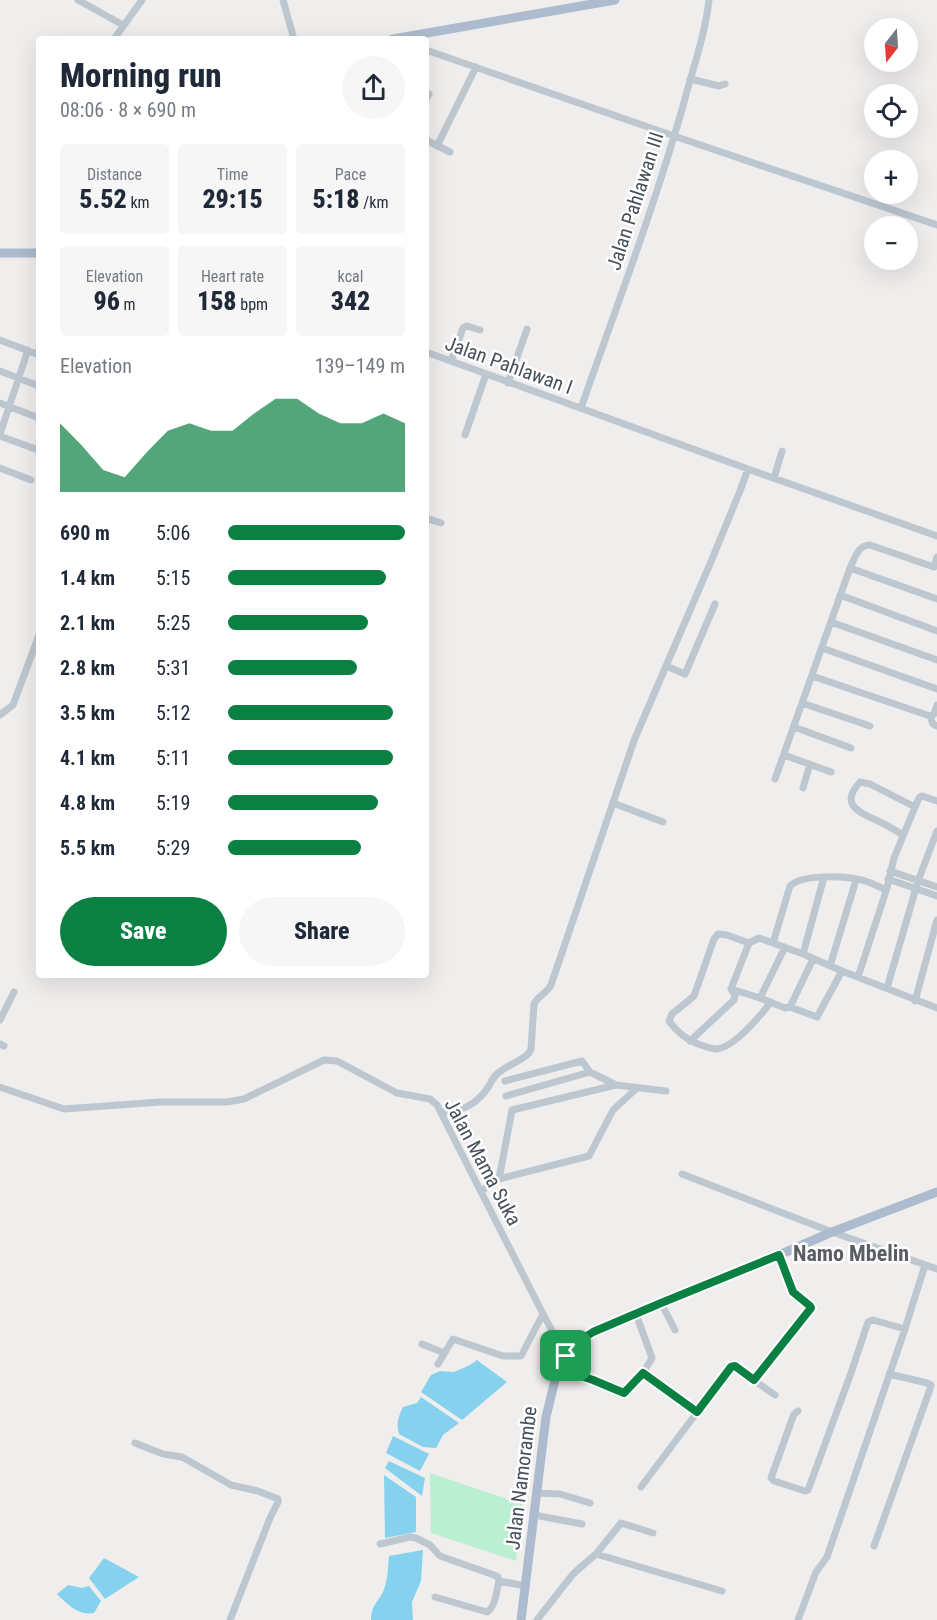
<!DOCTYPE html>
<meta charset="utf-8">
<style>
:root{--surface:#fff;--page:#f6f6f7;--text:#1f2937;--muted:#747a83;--accent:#0b8043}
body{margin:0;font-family:"Roboto Condensed",sans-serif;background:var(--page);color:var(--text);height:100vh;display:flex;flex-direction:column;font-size:22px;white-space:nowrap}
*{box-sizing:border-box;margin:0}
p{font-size:20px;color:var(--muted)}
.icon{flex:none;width:33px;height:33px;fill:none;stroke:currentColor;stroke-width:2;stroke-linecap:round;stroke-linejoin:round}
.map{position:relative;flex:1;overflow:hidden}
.details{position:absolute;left:36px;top:36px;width:393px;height:942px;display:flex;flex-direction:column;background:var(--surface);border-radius:6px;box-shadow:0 6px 24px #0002}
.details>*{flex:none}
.needle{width:39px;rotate:197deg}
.controls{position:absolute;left:864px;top:18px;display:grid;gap:12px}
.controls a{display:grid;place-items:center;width:54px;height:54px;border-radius:50%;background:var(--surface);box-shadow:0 6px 24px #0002;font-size:30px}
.pin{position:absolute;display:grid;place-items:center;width:51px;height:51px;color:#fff;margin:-26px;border-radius:12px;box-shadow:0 3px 9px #0006}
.round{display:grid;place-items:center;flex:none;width:63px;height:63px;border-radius:32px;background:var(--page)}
.overview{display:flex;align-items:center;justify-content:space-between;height:102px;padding:0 24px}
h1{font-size:33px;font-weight:800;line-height:45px}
.figures{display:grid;grid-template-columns:repeat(3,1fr);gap:9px;height:102px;padding:6px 24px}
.figures div{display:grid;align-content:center;border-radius:6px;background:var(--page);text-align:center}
.figures b{font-size:26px;font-weight:800}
.figures small{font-size:16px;font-weight:400}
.figures p{font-size:16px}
.chart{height:168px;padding:12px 24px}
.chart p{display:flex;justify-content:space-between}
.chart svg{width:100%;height:108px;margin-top:6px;fill:var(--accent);opacity:.7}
.primary-button{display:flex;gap:12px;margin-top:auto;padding:12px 24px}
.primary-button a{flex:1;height:69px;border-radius:36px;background:var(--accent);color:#fff;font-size:24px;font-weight:800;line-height:69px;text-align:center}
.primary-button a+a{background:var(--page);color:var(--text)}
ul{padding:0 24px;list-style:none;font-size:20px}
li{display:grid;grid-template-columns:96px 72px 1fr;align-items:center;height:45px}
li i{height:15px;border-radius:8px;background:var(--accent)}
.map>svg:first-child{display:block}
.green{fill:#baefd1}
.water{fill:#86d2ee}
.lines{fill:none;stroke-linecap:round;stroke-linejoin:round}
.minor{stroke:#bdc7d0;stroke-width:7}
.major{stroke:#acbbcd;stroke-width:9}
.route-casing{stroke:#fff;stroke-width:12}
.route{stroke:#0b8043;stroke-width:8}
.labels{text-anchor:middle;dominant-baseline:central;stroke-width:5;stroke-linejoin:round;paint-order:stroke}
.street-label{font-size:20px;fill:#45505b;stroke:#fff}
.quarter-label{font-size:22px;font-weight:bold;fill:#5a5d63;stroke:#fff}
</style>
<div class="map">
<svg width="937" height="1620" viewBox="0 0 937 1620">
<rect width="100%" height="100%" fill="#f0eded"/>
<path class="green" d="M430,1473L522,1504L516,1561L431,1533Z"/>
<path class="water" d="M477,1360L507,1382L462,1420L421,1392L431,1375L440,1371L454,1372L470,1365Z
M421,1397L459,1423L443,1435L436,1448L423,1447L399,1434C396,1424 398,1417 403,1407L417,1403Z
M393,1436L429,1454L420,1471L386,1453Z
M389,1461L425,1478L422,1496L385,1468Z
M384,1475L416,1497V1532L385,1538Z
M423,1550L421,1581L412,1602L413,1620H371C371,1604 380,1601 384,1589C388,1579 388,1566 389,1556Z
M104,1558L139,1577L105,1599L89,1578Z
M68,1585L82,1588L89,1586L101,1601L94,1613C78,1616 67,1604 57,1594Z"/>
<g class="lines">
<path class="minor" d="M78,0L123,25
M283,0L294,39
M114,39L142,0
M426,50L674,136L937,225
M690,79L719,86L725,84
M426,100L429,94
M426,140L450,152
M437,146L476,67
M0,340L39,355
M426,352L748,469L937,536
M451,361L463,328L467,326L480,330
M0,371L39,386
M508,383L527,329
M0,403L39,418
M581,408C616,308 654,208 683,106C692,71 705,36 709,0
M0,434L28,350
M465,435L486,374
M0,436L38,450
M0,468L31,480
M774,478L782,451
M426,518L441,523
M850,568L937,599
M840,595L937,631
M831,622L937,660
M822,648L937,689
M666,666L685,674L715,604
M812,676L930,716L934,714L937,705
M802,703L870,726
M0,715L13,705L39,635
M930,716L933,724L937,726
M794,727L851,748
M784,755L831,772
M775,779L850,568C855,558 858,545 870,545L934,567L937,557
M803,788L810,764
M613,803L663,822
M903,835C895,830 887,825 878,821C859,812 839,805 860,782L870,784L915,807
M890,871L937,887
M888,879L937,896
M749,943L727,935L718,934L714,939L694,996L672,1014L669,1021C677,1032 685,1039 698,1044C704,1046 711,1049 717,1049C735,1047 760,1016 771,1002
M773,943L790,886C803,873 851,876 868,882C874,884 880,887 886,890
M803,954L824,877
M830,966L856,880
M858,977L887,888L894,858L915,807L919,798L922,796L937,801
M887,988L918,881L937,831
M731,989L749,943L759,938L803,954L842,971
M760,998L785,947
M915,1001L937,920
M790,1007L813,959
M0,1020L14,992
M690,1041L734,1000L735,995L731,989L760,998L785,1008L790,1007L817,1017L842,971L937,1008
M0,1044L4,1046
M505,1081L582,1061L590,1072
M0,1087L64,1109L160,1102H227L244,1099L324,1060L337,1061L397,1093L430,1099L437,1105L543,1314L566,1356
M506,1096L590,1072L616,1085
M441,1112C463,1112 477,1104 489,1086C492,1080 495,1074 501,1071C510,1064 521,1061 529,1053L531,1049L534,1004C538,996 547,993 551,985L635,738L710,564L740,491L748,469
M682,1174L832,1232L937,1269
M499,1179L589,1156L613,1110L637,1088
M481,1191L499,1179L512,1110L616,1085L666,1091
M661,1303L675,1330
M422,1344L444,1353
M438,1364L453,1339L503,1356H521L543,1314
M558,1368L593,1380L622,1393H625L643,1373L652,1358L636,1314
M643,1373L697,1412
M754,1380L811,1307L793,1292L779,1255
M798,1411L794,1414L771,1478L774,1481L805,1491L808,1490L851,1373L868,1322L873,1320L905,1329
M135,1443L163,1454L182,1457L231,1485L258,1491L278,1499V1502L270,1518L230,1620
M641,1487L731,1367H735L775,1395
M536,1493L560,1494L590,1503
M534,1515L582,1524
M380,1544L410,1537L416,1538L430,1545L440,1556L494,1575L498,1577L499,1581L526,1586
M874,1546L930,1389L931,1385L927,1383L889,1374
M596,1554L621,1523L653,1533
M435,1597L487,1612C496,1606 496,1592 499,1581
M537,1620L573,1574L596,1554L722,1591
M798,1620L816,1572L827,1557L905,1329L925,1265"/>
<path class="major" d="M393,39L615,0
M0,253H39
M521,1620L546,1417L558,1368L570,1350L576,1343L593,1332L661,1303L779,1255L832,1232L937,1192"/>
</g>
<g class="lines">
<defs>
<path id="route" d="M779,1255L793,1292L810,1306L811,1308L754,1380L735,1366L731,1367L697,1412L643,1373L624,1393L593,1380L558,1368L570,1350L576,1343L593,1332L661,1303Z"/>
</defs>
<use href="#route" class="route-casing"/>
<use href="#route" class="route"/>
</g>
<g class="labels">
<g class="street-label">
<text transform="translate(635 201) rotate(-72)">Jalan Pahlawan III</text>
<text transform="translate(509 365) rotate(20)">Jalan Pahlawan I</text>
<text transform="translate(483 1162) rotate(62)">Jalan Mama Suka</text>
<text transform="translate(521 1478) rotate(-83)">Jalan Namorambe</text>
</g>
<g class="quarter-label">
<text x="851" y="1253">Namo Mbelin</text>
</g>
</g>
</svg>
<div class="controls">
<a><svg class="needle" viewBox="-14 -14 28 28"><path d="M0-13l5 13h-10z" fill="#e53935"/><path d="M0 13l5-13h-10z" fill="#747a83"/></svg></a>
<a><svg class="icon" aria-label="locate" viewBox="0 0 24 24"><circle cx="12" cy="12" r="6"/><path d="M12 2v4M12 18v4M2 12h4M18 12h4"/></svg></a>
<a>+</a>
<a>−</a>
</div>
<div class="pin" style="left:566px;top:1356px;background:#1e9e55"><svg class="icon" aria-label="arrive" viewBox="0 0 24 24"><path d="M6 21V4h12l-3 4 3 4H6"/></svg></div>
<section class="details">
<div class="overview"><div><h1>Morning run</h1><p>08:06 · 8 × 690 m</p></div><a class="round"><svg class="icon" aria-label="share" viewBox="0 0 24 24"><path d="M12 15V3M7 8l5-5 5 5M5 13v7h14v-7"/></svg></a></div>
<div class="figures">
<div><p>Distance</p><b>5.52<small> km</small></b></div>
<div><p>Time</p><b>29:15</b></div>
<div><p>Pace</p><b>5:18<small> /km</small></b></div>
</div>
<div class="figures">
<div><p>Elevation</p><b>96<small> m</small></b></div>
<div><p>Heart rate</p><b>158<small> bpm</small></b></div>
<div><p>kcal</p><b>342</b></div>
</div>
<div class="chart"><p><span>Elevation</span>139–149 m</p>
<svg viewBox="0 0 160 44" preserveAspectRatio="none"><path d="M0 44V16L10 25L20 35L30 38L40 28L50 19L60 16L70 19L80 19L90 12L100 6L110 6L120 12L130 16L140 16L150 12L160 16V44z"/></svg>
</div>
<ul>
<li><b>690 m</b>5:06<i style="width:100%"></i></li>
<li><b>1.4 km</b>5:15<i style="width:89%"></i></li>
<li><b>2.1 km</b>5:25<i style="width:79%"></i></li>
<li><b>2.8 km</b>5:31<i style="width:73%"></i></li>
<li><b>3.5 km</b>5:12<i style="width:93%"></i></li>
<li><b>4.1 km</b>5:11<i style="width:93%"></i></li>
<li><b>4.8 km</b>5:19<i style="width:85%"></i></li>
<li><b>5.5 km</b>5:29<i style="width:75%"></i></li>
</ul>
<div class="primary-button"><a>Save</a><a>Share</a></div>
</section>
</div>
